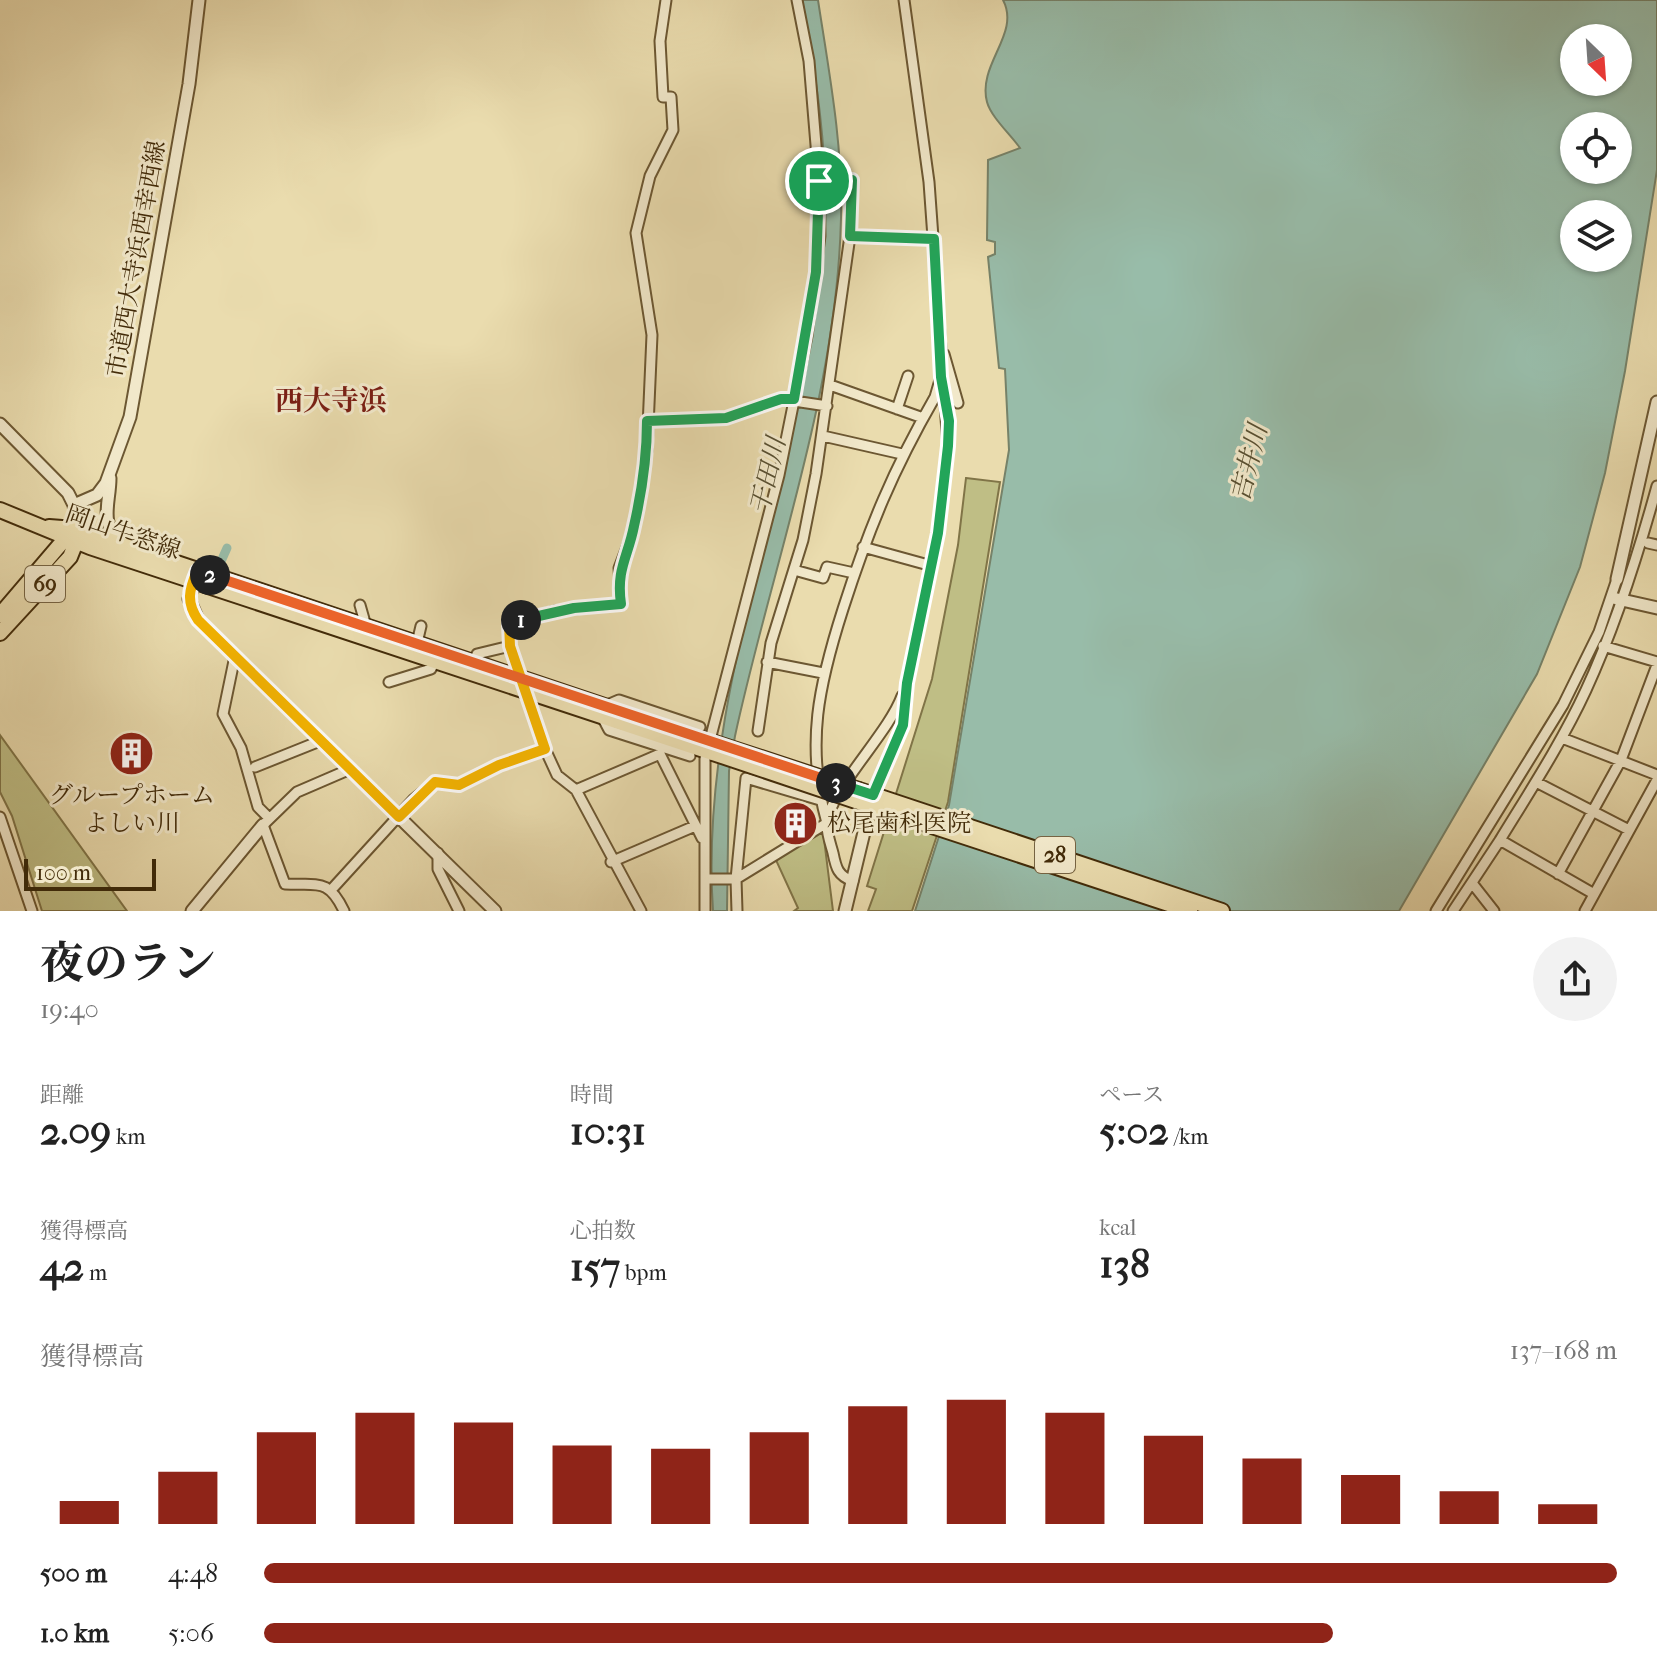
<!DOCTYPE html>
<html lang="ja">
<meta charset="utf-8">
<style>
:root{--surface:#fff;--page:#f2f2f2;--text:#222;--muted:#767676;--accent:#8f2418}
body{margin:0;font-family:"IM FELL French Canon","Noto Serif JP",serif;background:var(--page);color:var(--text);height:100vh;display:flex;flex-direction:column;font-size:30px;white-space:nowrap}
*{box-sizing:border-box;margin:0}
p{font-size:26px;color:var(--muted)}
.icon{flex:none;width:44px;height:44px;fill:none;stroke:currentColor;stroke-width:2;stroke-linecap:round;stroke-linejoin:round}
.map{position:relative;height:911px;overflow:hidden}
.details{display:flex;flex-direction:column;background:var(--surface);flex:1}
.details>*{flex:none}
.needle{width:52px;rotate:155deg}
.tools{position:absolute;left:1560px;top:24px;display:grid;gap:16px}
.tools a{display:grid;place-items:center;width:72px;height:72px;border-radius:50%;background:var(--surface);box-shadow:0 2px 6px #0004;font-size:40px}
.scale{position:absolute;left:24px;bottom:20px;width:132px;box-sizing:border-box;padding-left:8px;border:4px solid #422b09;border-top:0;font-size:22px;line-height:28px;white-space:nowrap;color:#422b09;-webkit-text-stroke:6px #f1e8ca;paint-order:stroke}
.pin{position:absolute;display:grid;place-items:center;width:68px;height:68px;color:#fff;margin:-34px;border:4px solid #fff;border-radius:50%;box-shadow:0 2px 8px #0007}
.km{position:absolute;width:40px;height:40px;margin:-20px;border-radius:50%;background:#222;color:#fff;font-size:22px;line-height:40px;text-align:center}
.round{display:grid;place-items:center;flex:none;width:84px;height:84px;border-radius:42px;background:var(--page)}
.summary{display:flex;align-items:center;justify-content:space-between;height:136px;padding:0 40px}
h1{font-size:44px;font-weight:700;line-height:60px}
.stats{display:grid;grid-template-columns:repeat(3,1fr);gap:12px;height:136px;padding:8px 40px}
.stats div{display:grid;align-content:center}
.stats b{font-size:40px;font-weight:700}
.stats small{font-size:22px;font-weight:400}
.stats p{font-size:22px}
.chart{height:224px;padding:16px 40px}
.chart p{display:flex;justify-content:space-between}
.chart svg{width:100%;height:144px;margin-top:8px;stroke:var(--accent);stroke-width:6}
ul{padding:0 40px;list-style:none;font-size:26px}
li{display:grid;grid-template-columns:128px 96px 1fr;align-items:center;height:60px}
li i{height:20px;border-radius:10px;background:var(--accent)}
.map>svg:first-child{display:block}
.green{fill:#bfbe85;stroke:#807447;stroke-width:2}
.water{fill:#98bca9;stroke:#768269;stroke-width:2;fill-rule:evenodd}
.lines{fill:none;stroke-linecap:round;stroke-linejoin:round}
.canal{stroke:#98bca9;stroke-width:9}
.minor-casing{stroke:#6c5732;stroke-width:13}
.tertiary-casing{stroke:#6c5732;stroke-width:15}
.primary-casing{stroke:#422b09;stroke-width:18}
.minor{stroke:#f1e8ca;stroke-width:9}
.tertiary{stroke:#f1e8ca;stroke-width:11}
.primary{stroke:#eadcae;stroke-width:14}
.primary-bridge-casing{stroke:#422b09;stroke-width:18;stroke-linecap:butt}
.primary-bridge{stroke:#eadcae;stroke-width:14}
.split-1-casing{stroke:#fff;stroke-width:16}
.split-2-casing{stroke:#fff;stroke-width:16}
.split-3-casing{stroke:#fff;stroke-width:16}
.split-4-casing{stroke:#fff;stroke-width:16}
.split-1{stroke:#22a559;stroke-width:10}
.split-2{stroke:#f5b400;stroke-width:10}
.split-3{stroke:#f0652b;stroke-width:10}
.split-4{stroke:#22a559;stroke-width:10}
.labels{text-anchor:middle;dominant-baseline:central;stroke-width:6;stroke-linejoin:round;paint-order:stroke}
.shield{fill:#f1e8ca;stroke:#766443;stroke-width:2}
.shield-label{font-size:22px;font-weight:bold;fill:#422b09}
.street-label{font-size:24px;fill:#422b09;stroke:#f1e8ca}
.poi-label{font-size:24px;fill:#422b09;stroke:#f1e8ca}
.water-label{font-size:26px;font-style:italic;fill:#584f31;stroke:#f1e8ca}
.quarter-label{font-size:28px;font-weight:bold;fill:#7a1f14;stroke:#f1e8ca}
</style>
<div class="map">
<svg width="1657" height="911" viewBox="0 0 1657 911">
<rect width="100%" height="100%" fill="#eadcae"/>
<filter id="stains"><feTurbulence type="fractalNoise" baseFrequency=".0025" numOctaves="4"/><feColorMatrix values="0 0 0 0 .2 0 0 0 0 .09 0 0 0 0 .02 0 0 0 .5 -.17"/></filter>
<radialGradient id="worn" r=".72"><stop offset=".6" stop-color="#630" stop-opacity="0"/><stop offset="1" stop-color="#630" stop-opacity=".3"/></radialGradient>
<path class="green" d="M966,478L1000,482L948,802L912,911H868L876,889L867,886L932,679L958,545Z
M0,735L127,911H42L12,816L0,792Z
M823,831L833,911H794L798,908L775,858Z"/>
<path class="water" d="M802,0H818C829,72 843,145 841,218C837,395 772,565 735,736L729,771L727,911H713C700,718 775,535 808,348C815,308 823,268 825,228C828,152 816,74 802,0Z
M1003,0H1657V170L1625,371L1605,473L1580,567L1537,674L1399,911H915L949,805L1009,450L1005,369L999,368L988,257L995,254V242L987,240L988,160L1020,148C1011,135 991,117 987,102C977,64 1021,34 1003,0ZM1574,38H1618V82H1574ZM1574,126H1618V170H1574ZM1574,214H1618V258H1574Z"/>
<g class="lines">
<path class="canal" d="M219,566L227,548"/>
<defs>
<path id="minor" d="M850,236L934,239
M944,354L958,403
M830,385L923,418
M897,409L908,376
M647,421L726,418L781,399L827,406
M823,436L902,454
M1648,543L1657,545
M863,547L932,566
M794,570L823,578L827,567L854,573
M360,605L364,619L362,625
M417,643L421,626
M1603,646L1657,662
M235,656L223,714L241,748L258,807L269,818
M767,662L823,673
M474,663L477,654L510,646
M389,682L431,669L435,660
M605,706L619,700L700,727
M601,715L609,730L690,756
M758,731L771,643L803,540L816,474L850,236L852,180L819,181L809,61L797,0
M1562,738L1657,775
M255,767L320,741
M1536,782L1629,830
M576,790L660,754L702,838
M873,795L903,725L907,683L938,533L948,446L929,182L904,0
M0,817L32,911
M1500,840C1530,791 1562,742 1586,690C1616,625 1638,555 1657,486
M438,853V869L459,911
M611,862L695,826
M1558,874L1621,760L1657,665
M705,879H736L737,911
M736,879L827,823C805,745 819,684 843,609C869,528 893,470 935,397L940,380
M736,879L746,778L820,800
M853,881C838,876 836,868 833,853C831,845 826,832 827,823C830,790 888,734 902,696
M1472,883L1494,911
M332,889L414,799L435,782L459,785L499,765L545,749
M344,911C328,877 317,886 285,884L263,825L297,792L348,770
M641,911L576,790L557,775L545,749L510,646L509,624L555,611L621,604L619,568L634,529L647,450L652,335L636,233L650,176L673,130L671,97H663L660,41L666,0
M705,911V759L779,475L807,336L820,236L819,181
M1436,911L1563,705L1599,632L1617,579
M1453,911L1500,840L1594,894
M1585,911L1657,780"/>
<path id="tertiary" d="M0,424L68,493L74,505L78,533
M110,478C110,503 98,525 122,542
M74,505L97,495L106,483L130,417L189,84L199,0
M196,575L189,599L198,620L495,911
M1617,579L1657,402
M1613,598L1657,608
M192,911L263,825
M845,911L872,799"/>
<path id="primary" d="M0,510L90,547L713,753
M49,527L75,529L715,743
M0,615L70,533
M0,633L70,557L76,542V533
M859,790L1222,911
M856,801L1190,911"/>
</defs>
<use href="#minor" class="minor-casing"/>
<use href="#tertiary" class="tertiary-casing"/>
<use href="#primary" class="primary-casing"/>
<use href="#minor" class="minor"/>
<use href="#tertiary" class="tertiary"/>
<use href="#primary" class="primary"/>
<defs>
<path id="primary-bridge" d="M715,743L859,790
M713,753L856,801"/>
</defs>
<use href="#primary-bridge" class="primary-bridge-casing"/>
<use href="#primary-bridge" class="primary-bridge"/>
</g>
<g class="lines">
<defs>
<path id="split-1" d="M521,620L574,608L621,604C616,569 628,557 634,526C642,491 647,456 647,421L726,418L781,399H794L816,272L819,181"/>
<path id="split-2" d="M210,575L197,571C189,590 186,602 198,620L399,817L435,782L459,785L499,765L545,749L510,646L509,624L521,620"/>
<path id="split-3" d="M210,575L836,783"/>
<path id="split-4" d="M819,181L852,180L850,236L934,239L941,377L949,421L948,446L938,533L907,683L903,725L873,795L836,783"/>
</defs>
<use href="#split-1" class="split-1-casing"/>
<use href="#split-2" class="split-2-casing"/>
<use href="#split-3" class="split-3-casing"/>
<use href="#split-4" class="split-4-casing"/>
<use href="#split-1" class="split-1"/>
<use href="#split-2" class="split-2"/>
<use href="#split-3" class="split-3"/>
<use href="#split-4" class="split-4"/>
</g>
<defs>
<symbol id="building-disc" viewBox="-11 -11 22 22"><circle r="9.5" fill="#8f2418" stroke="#f1e8ca"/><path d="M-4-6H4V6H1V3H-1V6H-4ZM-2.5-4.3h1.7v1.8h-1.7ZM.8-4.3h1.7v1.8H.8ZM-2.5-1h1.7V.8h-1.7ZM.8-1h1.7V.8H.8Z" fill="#fff"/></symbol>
</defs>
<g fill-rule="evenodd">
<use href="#building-disc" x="106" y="728" width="51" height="51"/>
<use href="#building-disc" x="770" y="798" width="51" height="51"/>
</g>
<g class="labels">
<g class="shield">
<rect x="25" y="566" width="40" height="36" rx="6"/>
<rect x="1035" y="837" width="40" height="36" rx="6"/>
</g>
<g class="shield-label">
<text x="45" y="584">69</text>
<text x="1055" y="855">28</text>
</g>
<g class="street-label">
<text transform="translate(136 259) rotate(-80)">市道西大寺浜西幸西線</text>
<text transform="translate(123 532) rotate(19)">岡山牛窓線</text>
</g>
<g class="poi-label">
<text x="132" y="795">グループホーム<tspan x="132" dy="28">よしい川</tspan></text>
<text x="827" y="823" text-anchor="start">松尾歯科医院</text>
</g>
<g class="water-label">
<text transform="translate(1249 463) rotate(-76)">吉井川</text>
<text transform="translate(768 476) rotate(-77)">干田川</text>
</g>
<g class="quarter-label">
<text x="331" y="400">西大寺浜</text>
</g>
</g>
<rect width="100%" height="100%" filter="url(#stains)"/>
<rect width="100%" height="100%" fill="url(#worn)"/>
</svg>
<div class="tools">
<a><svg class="needle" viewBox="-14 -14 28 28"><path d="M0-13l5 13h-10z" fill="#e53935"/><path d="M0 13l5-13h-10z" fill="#767676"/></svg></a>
<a><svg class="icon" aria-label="locate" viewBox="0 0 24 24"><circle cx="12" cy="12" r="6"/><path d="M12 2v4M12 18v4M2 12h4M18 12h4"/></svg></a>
<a><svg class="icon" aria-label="layers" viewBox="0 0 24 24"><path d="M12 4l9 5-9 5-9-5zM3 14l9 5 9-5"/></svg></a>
</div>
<div class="scale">100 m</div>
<div class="pin" style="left:819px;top:181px;background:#1e9e55"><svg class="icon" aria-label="arrive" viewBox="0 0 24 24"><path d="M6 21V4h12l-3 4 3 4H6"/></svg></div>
<b class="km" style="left:521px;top:620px">1</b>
<b class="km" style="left:210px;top:575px">2</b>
<b class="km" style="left:836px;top:783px">3</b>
</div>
<section class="details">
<div class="summary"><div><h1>夜のラン</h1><p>19:40</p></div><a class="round"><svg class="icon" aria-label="share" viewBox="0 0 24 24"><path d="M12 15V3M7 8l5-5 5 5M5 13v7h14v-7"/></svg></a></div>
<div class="stats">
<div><p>距離</p><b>2.09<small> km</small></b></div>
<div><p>時間</p><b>10:31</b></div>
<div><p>ペース</p><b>5:02<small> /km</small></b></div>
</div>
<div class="stats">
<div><p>獲得標高</p><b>42<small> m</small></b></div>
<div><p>心拍数</p><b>157<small> bpm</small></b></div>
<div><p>kcal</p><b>138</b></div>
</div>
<div class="chart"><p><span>獲得標高</span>137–168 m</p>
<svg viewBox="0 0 160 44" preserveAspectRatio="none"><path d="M5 44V37M15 44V28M25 44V16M35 44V10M45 44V13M55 44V20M65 44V21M75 44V16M85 44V8M95 44V6M105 44V10M115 44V17M125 44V24M135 44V29M145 44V34M155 44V38"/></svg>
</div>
<ul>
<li><b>500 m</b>4:48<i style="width:100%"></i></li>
<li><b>1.0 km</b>5:06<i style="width:79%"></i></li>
</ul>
</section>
